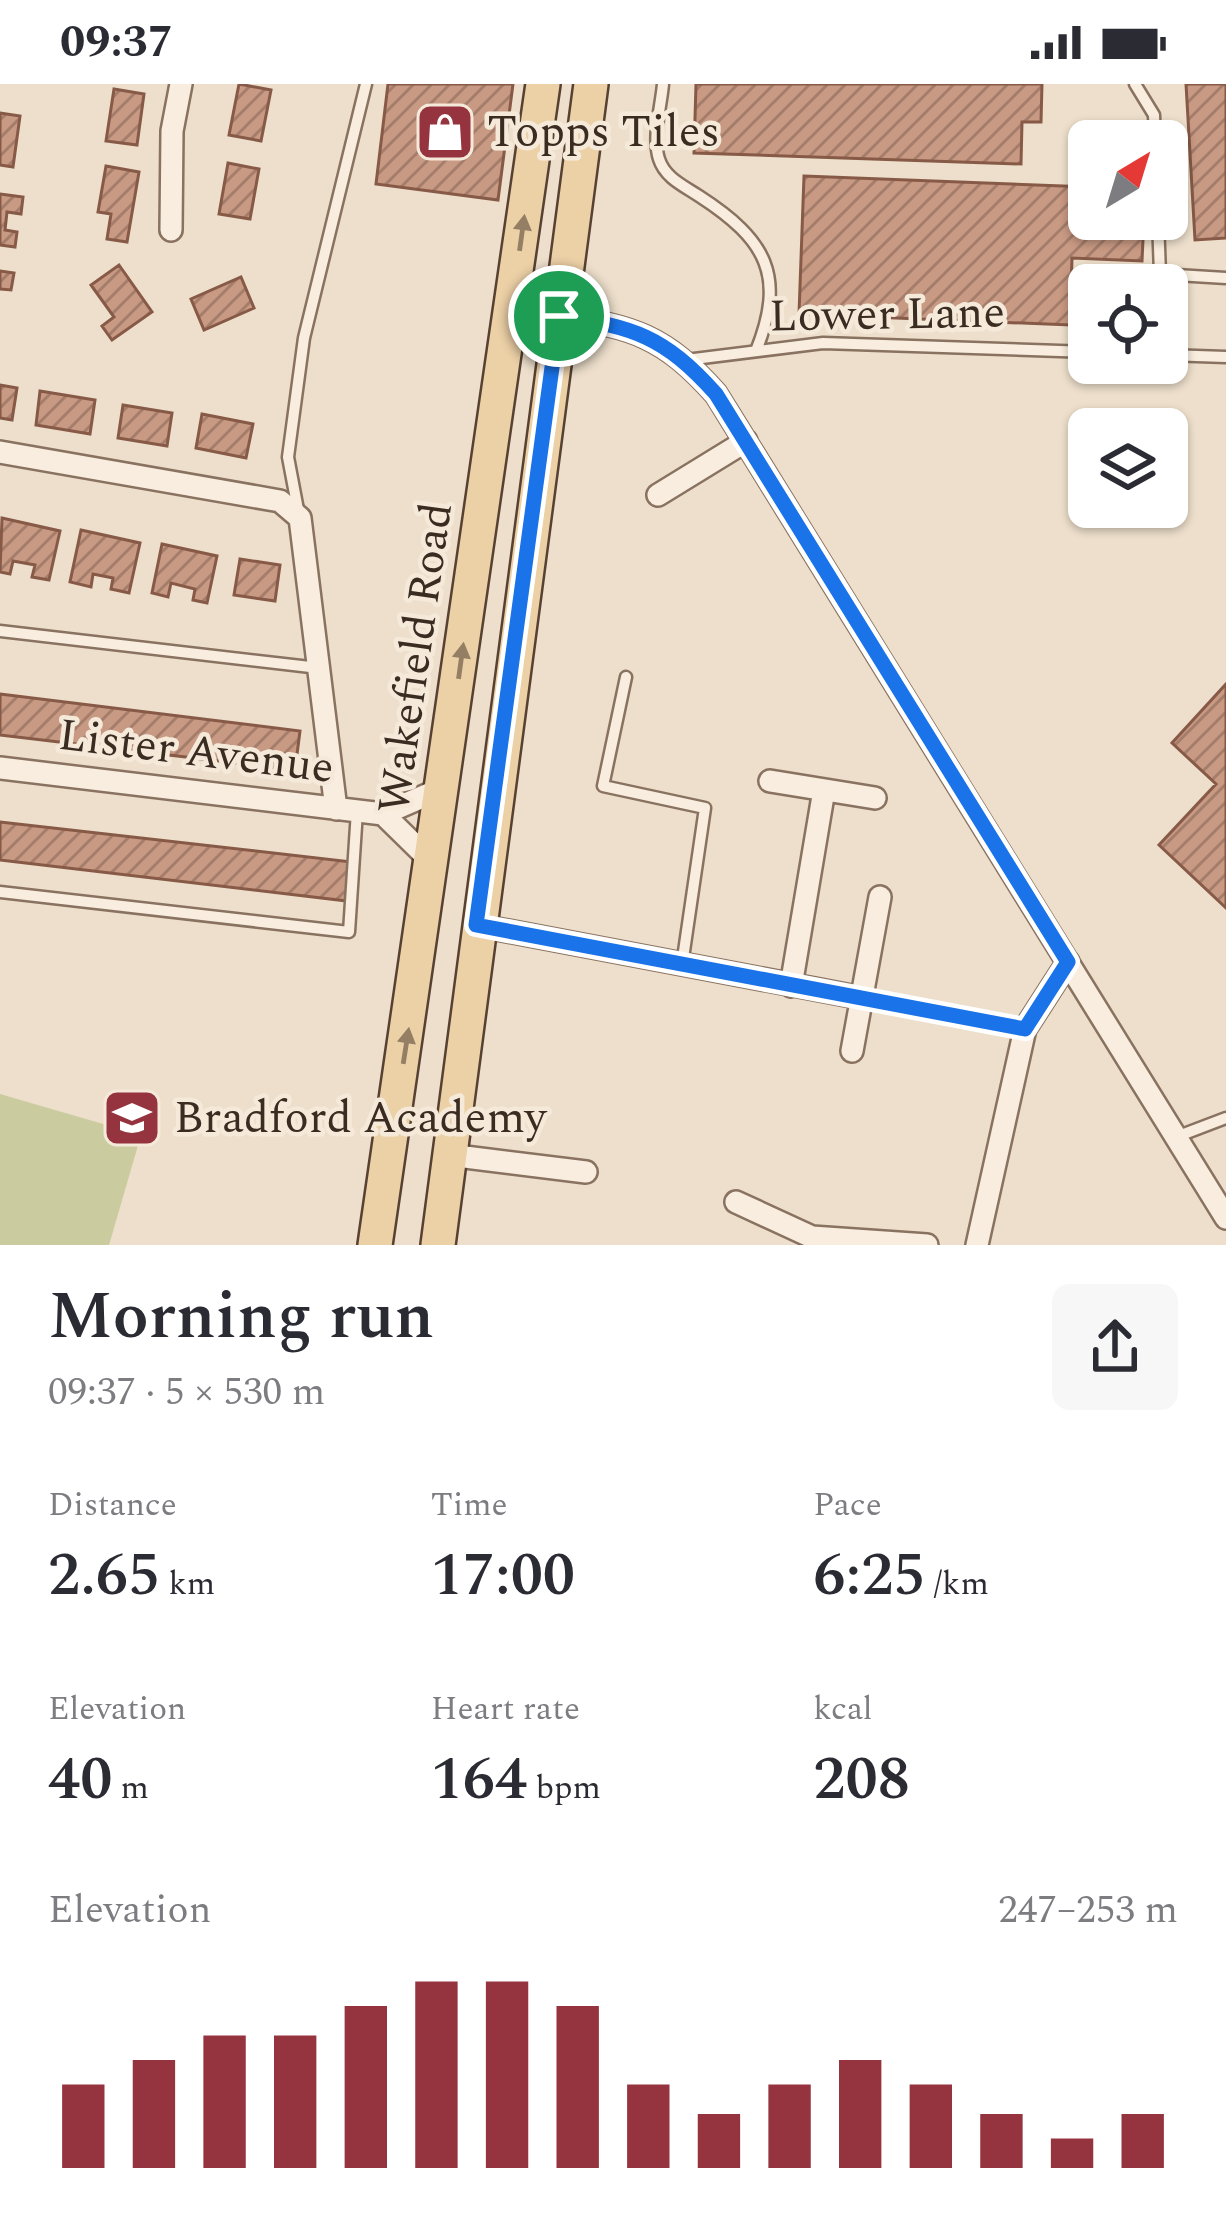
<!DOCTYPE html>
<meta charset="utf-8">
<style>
:root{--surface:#fff;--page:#f7f7f7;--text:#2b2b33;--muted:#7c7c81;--accent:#95333e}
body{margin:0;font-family:Spectral,serif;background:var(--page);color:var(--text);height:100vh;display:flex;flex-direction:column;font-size:45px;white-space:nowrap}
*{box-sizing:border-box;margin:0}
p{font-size:39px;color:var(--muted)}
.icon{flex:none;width:66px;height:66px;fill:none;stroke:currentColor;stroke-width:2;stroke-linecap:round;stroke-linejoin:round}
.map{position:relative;height:1161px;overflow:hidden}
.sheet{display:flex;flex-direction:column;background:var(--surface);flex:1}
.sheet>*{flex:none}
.needle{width:78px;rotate:38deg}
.controls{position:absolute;left:1068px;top:36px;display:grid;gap:24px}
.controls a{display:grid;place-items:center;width:120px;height:120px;border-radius:18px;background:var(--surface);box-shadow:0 3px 9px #0004;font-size:60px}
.pin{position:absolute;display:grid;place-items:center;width:102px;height:102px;color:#fff;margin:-51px;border:6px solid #fff;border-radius:50%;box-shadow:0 3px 12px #0007}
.round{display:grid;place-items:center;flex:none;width:126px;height:126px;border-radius:18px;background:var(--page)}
.summary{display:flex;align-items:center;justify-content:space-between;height:204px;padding:0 48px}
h1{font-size:66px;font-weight:600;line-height:90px}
.figures{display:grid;grid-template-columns:repeat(3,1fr);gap:18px;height:204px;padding:12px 48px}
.figures div{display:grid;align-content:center}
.figures b{font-size:60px;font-weight:600}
.figures small{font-size:33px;font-weight:400}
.figures p{font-size:33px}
.chart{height:336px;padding:24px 48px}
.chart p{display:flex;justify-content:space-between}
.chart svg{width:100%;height:216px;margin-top:12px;stroke:var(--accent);stroke-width:6}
.status{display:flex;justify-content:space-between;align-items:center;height:84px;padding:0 60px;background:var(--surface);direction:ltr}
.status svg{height:33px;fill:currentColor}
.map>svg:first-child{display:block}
.pitch{fill:#cacb9f}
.building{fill:url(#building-hatch);stroke:#875a47;stroke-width:3}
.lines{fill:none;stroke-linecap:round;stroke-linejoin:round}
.lane-casing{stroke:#897260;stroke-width:15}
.street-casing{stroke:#897260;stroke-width:26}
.primary-casing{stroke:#574133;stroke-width:38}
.path{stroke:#897260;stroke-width:4.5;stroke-dasharray:9 6;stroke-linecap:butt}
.lane{stroke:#f8edde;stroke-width:10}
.street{stroke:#f8edde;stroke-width:21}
.primary{stroke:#ecd0a6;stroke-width:33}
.oneway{fill:#947e64}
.route-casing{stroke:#fff;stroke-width:24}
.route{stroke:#1a73e8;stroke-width:15}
.labels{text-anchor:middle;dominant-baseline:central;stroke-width:9;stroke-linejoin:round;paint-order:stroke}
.poi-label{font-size:45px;fill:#3b2c22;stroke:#f5eada;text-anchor:start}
.street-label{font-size:45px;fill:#3b2c22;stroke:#f5eada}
</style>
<div class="status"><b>09:37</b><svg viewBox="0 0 49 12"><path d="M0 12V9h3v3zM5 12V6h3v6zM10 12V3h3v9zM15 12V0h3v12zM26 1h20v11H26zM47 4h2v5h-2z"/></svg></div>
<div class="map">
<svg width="1226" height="1161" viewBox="0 0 1226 1161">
<defs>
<pattern id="building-hatch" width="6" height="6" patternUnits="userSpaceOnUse" patternTransform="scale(3)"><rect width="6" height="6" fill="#c89983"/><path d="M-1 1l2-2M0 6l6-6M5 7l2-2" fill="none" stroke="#a47d6b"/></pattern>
</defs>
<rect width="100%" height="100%" fill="#eddfcb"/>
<path class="pitch" d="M0,1010L141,1051L109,1161H0Z"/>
<path class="building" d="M239,0L271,6L261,57L229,51Z
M388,0H513L498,116L376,100Z
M696,0H1042L1041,38H1022L1021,80L694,69Z
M1186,0H1226V154L1195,156Z
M114,5L144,10L137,61L106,57Z
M0,29L20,32L13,83L0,81Z
M228,79L259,85L250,135L219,130Z
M106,82L139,88L127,158L107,155L111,130L98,128Z
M804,92L1089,103V135H1144L1142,177L1072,174L1070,241L799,230Z
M0,110L23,113L21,130L7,128L5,146L17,148L15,163L0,161Z
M119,181L152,228L112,256L102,242L114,233L91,201Z
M0,187L14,189L11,206L0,205Z
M241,193L254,224L204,246L191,215Z
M0,301L17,304L12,336L0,334Z
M40,307L95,316L90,350L36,341Z
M123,321L172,329L167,362L118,354Z
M202,330L253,340L246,374L196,364Z
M2,434L60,447L49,496L32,493L35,481L13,477L10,490L0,488Z
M81,446L140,459L129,509L111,505L113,494L93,490L91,503L70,498Z
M162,460L217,472L207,519L193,516L195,505L171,499L168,513L152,509Z
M240,475L280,481L275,517L234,511Z
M1226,600V824L1159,761L1216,700L1172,659Z
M0,610L300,647L295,686L0,651Z
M0,738L352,778L347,817L0,776Z"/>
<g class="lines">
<defs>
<path id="lane" d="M663,0C661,23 652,53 659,75C665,94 684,102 699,112C767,156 786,192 756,267
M1135,0L1154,31L1155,57
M1158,135L1160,190
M1153,201L1160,190L1226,194
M1167,271L1226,273
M686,276L823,259L1089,268
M299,431L288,373L304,254L366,0
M0,547L319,584
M626,593L603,702L705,724L682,881
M0,808L349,848L357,727
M1176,1053L1226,1034"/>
<path id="street" d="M171,146L172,47L181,0
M559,232C634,243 664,252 716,310L1226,1134
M0,368L280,417L300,434L336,725
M658,411L746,357
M0,684L383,730L443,704
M770,697L875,714
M383,730L431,777
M476,841L862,914
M791,902L824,706
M852,967L880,813
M449,1071L586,1088
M736,1118L812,1153L927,1161
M977,1161L1025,945L1068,878"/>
<path id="primary" d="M375,1161L543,0
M438,1161L591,0"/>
</defs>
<use href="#lane" class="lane-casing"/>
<use href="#street" class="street-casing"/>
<use href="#primary" class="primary-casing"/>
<path class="path" d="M884,918L1002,941"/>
<use href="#lane" class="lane"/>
<use href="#street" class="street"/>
<use href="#primary" class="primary"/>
</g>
<defs><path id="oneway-solid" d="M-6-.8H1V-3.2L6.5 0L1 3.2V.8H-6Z" transform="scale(3)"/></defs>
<g class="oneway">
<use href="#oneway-solid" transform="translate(522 149) rotate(-82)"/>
<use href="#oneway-solid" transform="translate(461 577) rotate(-82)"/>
<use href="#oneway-solid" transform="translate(406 962) rotate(-81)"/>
</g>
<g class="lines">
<defs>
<path id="route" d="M559,232C634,243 664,252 716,310L1068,878L1025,945L476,841Z"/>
</defs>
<use href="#route" class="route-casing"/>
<use href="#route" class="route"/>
</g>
<defs>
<symbol id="shop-square" viewBox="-11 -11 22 22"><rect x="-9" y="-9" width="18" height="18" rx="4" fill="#95333e" stroke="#f5eada"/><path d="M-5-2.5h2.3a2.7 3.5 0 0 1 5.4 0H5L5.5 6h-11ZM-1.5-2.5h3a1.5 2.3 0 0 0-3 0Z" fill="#fff"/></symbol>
<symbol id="school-square" viewBox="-11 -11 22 22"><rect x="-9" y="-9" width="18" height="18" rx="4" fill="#95333e" stroke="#f5eada"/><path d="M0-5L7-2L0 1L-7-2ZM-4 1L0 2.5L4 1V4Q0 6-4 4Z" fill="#fff"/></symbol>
</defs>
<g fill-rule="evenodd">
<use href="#shop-square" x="412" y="15" width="66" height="66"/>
<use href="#school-square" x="99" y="1001" width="66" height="66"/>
</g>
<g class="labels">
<g class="poi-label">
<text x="487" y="48">Topps Tiles</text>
<text x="174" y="1034">Bradford Academy</text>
</g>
<g class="street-label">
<text transform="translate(887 231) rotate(-1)">Lower Lane</text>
<text transform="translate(416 574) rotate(-82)">Wakefield Road</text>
<text transform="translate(196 668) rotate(7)">Lister Avenue</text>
</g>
</g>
</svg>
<div class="controls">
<a><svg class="needle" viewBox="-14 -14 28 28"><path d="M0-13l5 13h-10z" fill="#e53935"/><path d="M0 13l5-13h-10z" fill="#7c7c81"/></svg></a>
<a><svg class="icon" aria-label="locate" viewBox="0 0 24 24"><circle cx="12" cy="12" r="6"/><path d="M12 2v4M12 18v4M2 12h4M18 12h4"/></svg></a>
<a><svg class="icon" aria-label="layers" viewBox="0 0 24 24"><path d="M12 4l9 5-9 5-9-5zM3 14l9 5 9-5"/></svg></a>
</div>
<div class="pin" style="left:559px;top:232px;background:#1e9e55"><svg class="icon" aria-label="arrive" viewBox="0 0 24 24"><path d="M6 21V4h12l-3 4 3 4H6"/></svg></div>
</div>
<section class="sheet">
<div class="summary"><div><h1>Morning run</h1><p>09:37 · 5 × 530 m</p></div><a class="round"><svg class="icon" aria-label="share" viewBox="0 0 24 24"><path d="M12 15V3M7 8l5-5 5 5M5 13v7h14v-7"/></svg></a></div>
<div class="figures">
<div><p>Distance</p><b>2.65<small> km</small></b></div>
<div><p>Time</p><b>17:00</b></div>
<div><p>Pace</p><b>6:25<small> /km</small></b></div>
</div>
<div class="figures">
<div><p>Elevation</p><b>40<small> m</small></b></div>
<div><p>Heart rate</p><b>164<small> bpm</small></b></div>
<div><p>kcal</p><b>208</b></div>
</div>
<div class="chart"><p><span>Elevation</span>247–253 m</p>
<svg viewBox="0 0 160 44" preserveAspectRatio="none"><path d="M5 44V27M15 44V22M25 44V17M35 44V17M45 44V11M55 44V6M65 44V6M75 44V11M85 44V27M95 44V33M105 44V27M115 44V22M125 44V27M135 44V33M145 44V38M155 44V33"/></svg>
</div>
</section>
